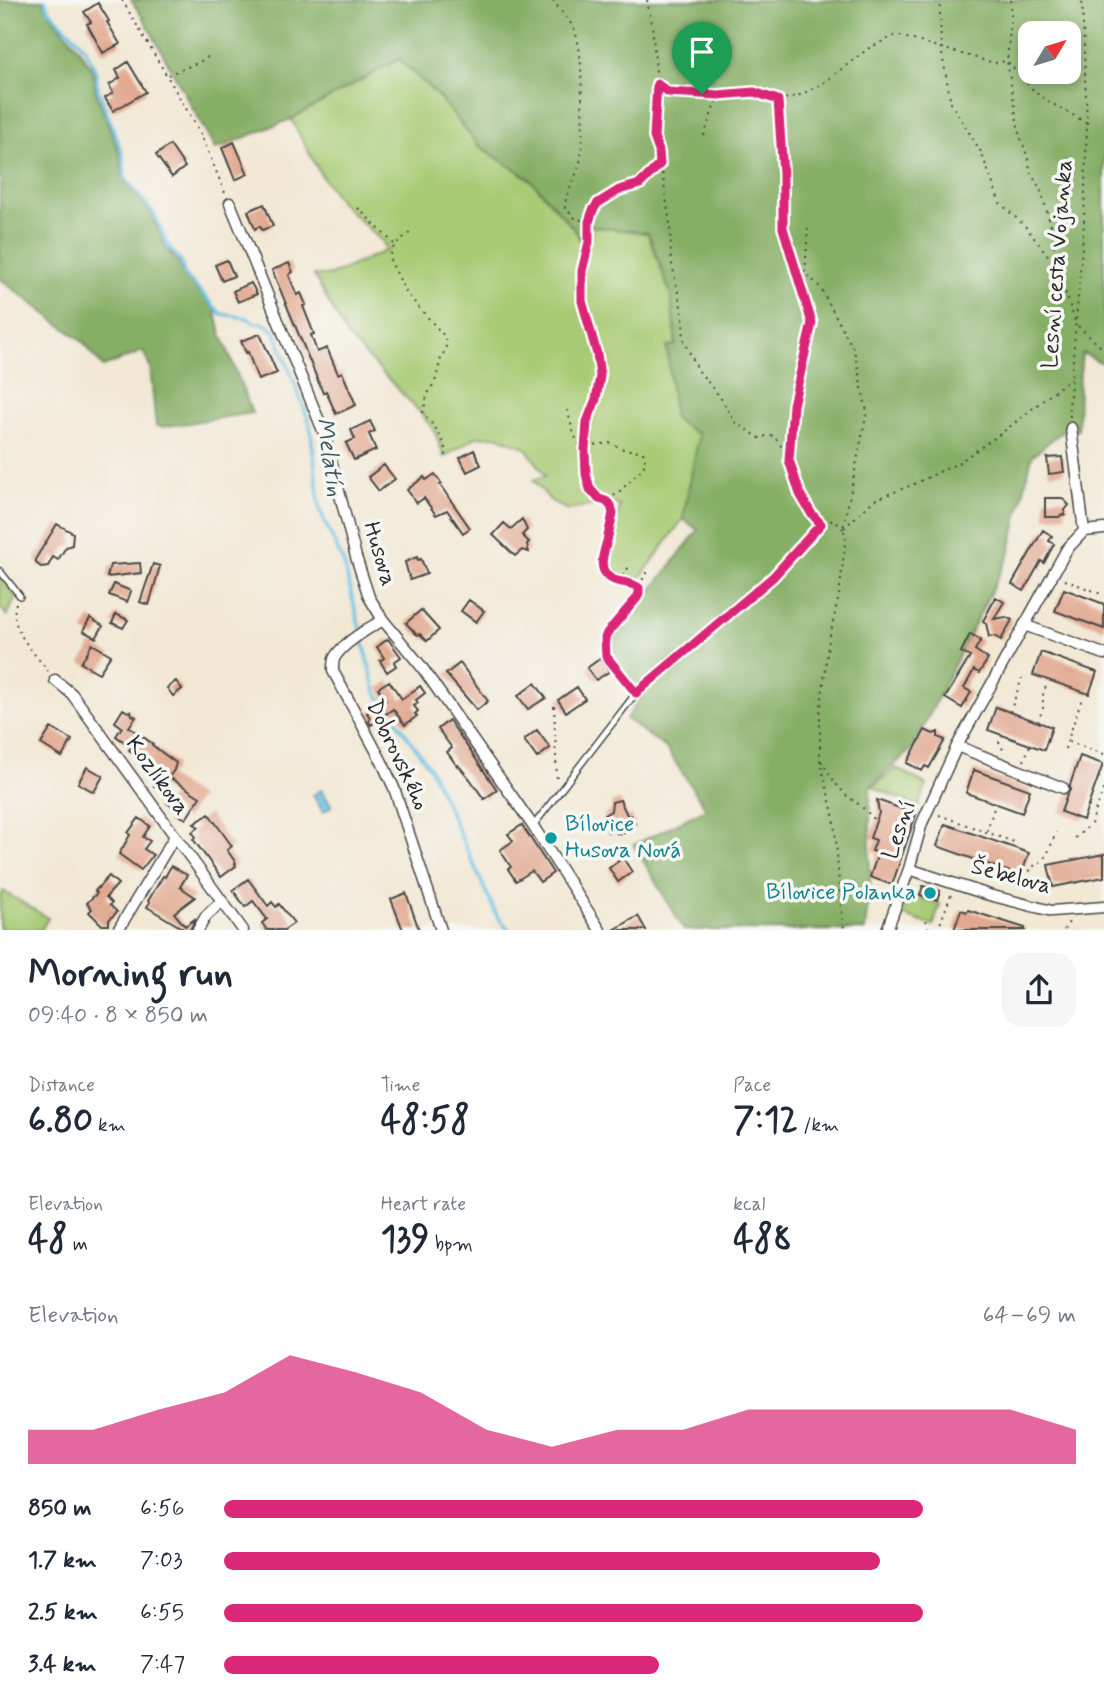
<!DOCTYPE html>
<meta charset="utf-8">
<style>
:root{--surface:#fff;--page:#f6f6f7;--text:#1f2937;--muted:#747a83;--accent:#db2777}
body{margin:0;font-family:Mynerve,sans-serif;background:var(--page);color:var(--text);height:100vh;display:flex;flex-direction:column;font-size:26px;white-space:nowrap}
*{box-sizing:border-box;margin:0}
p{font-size:23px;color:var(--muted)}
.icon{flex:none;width:38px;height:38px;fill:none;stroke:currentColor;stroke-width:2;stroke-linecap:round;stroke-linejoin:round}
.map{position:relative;height:930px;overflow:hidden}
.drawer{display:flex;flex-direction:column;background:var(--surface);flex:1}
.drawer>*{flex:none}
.needle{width:46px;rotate:52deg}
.tools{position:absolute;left:1018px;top:21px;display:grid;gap:14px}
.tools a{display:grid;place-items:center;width:63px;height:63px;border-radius:14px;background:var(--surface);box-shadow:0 4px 10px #0003;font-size:35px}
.pin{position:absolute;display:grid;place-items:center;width:60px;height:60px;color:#fff;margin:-72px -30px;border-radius:50% 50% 50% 0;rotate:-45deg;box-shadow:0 0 7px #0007}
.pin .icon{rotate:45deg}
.round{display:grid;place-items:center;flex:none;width:74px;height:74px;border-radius:21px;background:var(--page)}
.headline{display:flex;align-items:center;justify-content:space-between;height:119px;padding:0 28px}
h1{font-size:38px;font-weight:700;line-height:52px}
.stats{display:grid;grid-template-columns:repeat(3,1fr);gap:10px;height:119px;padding:7px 28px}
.stats div{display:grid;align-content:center}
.stats b{font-size:35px;font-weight:700}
.stats small{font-size:19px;font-weight:400}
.stats p{font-size:19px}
.chart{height:196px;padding:14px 28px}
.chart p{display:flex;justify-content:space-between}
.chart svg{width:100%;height:126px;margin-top:7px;fill:var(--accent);opacity:.7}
ul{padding:0 28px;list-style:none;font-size:23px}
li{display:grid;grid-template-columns:112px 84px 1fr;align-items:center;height:52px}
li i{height:18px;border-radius:9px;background:var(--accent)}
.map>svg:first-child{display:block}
.green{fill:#a8cb74;stroke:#6a7b50;stroke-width:2}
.forest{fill:#86af66;stroke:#586d48;stroke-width:2;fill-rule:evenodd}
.water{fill:#66c0e3;stroke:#487687;stroke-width:2}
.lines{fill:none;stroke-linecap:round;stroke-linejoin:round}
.stream{stroke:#66c0e3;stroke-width:3.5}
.building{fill:#e2a890}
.lane-casing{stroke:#494744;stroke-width:8}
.street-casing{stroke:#494744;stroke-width:13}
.path{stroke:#494744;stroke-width:2;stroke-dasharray:2 5;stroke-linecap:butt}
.lane{stroke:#fff;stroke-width:5}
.street{stroke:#fff;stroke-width:10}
.route-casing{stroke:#fff;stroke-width:14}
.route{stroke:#db2777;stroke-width:9}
.culture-dot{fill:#0f9aa8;stroke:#f6f6f2;stroke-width:2.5}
.labels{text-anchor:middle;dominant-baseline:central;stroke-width:7;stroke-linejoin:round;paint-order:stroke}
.street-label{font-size:23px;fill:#2b2b2b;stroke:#f6f6f2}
.culture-label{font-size:23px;fill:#0d838f;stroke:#f6f6f2;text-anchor:start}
.water-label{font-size:24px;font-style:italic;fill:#3d5862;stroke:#f6f6f2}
</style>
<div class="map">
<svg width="1104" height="930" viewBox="0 0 1104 930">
<rect width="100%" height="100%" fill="#f6f6f2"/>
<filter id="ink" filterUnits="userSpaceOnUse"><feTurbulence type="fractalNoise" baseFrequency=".0143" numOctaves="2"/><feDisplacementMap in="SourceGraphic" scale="14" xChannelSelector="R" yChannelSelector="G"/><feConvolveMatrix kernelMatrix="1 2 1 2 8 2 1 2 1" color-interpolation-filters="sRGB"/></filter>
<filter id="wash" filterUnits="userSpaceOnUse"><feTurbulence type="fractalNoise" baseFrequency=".00686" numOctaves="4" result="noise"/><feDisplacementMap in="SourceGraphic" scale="28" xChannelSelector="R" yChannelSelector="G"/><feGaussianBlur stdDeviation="1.57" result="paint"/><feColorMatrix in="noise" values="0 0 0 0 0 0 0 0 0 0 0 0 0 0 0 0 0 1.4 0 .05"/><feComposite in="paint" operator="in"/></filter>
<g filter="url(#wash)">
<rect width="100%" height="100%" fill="#f2e8d4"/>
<path class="green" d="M399,59L437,95L479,146L530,179L576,231L584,247L588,226L648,233L671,295L676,346H668L699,435L683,519L638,581L609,575V545L620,506L605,503L567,510L551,501L533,480L546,476L525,447L496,436L476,437L444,457L435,432L420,412L347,336L314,275H331L387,250L383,242L341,203L321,175L291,119Z
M0,576L16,597L7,616L0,607Z
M896,768L927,785L918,807L873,787Z
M3,891L48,918L41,930H0V896Z
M909,894L940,904L933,926L902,915Z"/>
<path class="forest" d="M0,0H43L46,8L79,49L93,71L96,92L120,154L123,178L150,211L166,248L179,263L184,276L215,309L221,333L252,413L162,427L156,426L150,367L143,351L103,367L83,342L0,279Z
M131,0H1104V364L1082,353L1079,383L1078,430L1066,428L1032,456L1009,555L913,748L870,787V884L865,930H684L634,845L706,809L666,748L626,719L641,697L607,654L608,635L654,587L698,530L683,519L699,435L674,419L667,346L676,345L671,295L648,233L589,226L584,248L576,231L530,179L479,146L437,95L399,59L291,119L215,149L145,21ZM1031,33H1069V72H1031Z"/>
<path class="water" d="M321,790L332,806L323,812L313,795Z"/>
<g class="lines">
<path class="stream" d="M45,0L49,10L85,48L96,72L98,89L123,155L125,178L154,213L168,246L181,261L185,275L221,314L247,318L255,323H262L271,328L275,332L310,424L320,511L344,564L360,629
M362,637L376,692L430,768L497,916L509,930"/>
</g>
<g id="blocks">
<path class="building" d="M98,3L109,21L107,22L120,44L103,53L87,24L91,22L84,12Z
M128,62L146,92L113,111L105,98L113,93L109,85L120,78L116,70Z
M234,142L248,174L235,180L222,148Z
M170,145L185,167L172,177L156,155Z
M264,204L273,226L262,230L260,226L255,229L248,211Z
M227,260L234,276L222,281L215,265Z
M289,263L293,272L289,275L297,295L301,293L306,305L303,306L314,334L311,335L317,352L327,348L338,374L342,372L356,405L336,414L326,391L323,393L272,270Z
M251,283L257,294L238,302L233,291Z
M260,334L277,373L258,380L248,352L246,353L241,341Z
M370,421L375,431L369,434L376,450L354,460L346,443L355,439L351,430Z
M474,450L481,465L467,472L460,458Z
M1062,457L1064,472L1049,474L1047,458Z
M384,465L395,479L379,491L368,477Z
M435,474L442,484L440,485L470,528L463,533L447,510L436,515L424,498L417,503L407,490L424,477L426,480Z
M1045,498H1062L1069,505L1065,510V515H1061L1059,517H1045Z
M522,519L527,530L522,535L529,542L527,544L529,552L522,550L515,556L493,535L504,523L511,529Z
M57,524L73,533L72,545L66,547L58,560L53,557L48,566L41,567L36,563V558Z
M1043,530L1052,536L1049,541L1054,544L1044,563L1041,561L1024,591L1012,584Z
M417,557L418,560L421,559L427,574L410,580L405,562Z
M140,563L141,573L107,577L110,565Z
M153,564L160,566L149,605L140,602Z
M114,584L131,591L127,602L109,595Z
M1064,589L1104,604V629L1055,611Z
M996,597L1004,602L994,619L1006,617L1012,620L1001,640L994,636L989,637L986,623L983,621Z
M469,600L484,611L476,622L461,611Z
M421,610L439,630L427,641L420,634L418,635L416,634L406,623Z
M116,614L128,620L123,628L112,623Z
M90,618L103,626L96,638L83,631Z
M970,634L981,640L975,650L988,659L979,673L974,670L964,688L971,692L962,708L945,698L970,657L961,652Z
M388,639L401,657L394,662L396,666L387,672L380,661L384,658L377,647Z
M92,644L111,655L99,673L81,663Z
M1041,652L1097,672L1089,694L1033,675Z
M601,658L610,671L596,680L587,668Z
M460,663L488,701L477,710L446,674Z
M176,681L182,689L173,696L167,688Z
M389,681L402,699L420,686L425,693L416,700L418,703L414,706L418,711L415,714L417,716L405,725L393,709L371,725L369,722L370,718L367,713L386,700L378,688Z
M535,683L546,698L528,709L518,696Z
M577,687L585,699L566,712L558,700Z
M996,707L1052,727L1044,750L988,730Z
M123,709L128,712L131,711L132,715L136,717L129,727L153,744L152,745L176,763L174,770L169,777L200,797L186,819L177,814L179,811L167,803L172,795L159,785L154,786V781L151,779L157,772L152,768L153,767L129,750L131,747L116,736L122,727L115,722Z
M449,720L497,790L484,799L470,779L458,765L457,766L447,752L452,748L438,729Z
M51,728L72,740L62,757L41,744Z
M537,730L550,748L537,758L524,740Z
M925,730L933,734L938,732V737L945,740L929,768L925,766L922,771L907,763Z
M1080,756L1103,764L1083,820L1061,812L1067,795L1070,790V785Z
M87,767L103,776L94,792L78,783Z
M974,770L1030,790L1022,813L966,793Z
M620,800L628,817L631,815L635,823L627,827L629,830L620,834L618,832L617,833L615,829L608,832L605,825L607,821L604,815L611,811L612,802Z
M877,800L916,814L892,885L870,877L878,853L872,851L876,840L870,838L879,813Z
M209,814L232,846L227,850L236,863L235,864L236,866L221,877L193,839L196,837L192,832L199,827L194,824Z
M139,818L150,826L143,837L150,841L144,849L153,855L141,870L119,854L130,835L128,833Z
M945,824L1029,853L1021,876L937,846Z
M522,825L553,873L540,882L532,871L516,881L508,869L511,867L500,850L513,841L508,834Z
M1104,854V877L1053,887L1048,865Z
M623,858L632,872L618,882L609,868Z
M171,866L187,875L180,887L195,897L174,913L185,926L196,918L190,930H179L182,928L147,907L150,902L148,901L163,876L165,877Z
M109,876L118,884L106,897L112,903L110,905L117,912L109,920V925H102L89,912L92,909L87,903L97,893L95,891Z
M248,879L268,906L272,902L276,907L279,904L294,923L284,930H267L262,923L267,919L253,901L245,907L233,890Z
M923,886L940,891L937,900L920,895Z
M406,893L411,907L419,930H403L391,899Z
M961,910L967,912L968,910L1025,928V930H954Z
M638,916L646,930H614Z"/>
</g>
</g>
<g filter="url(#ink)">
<use href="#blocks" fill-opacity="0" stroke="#494744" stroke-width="2"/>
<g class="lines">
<defs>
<path id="lane" d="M0,571L20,596
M533,826L636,693"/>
<path id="street" d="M230,203L324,433L356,557L369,597L383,620L421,666L533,826L600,930
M1071,428L1084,531
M383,620C370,627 340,645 334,659C333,663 333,667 333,671L381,760L394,788L441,930
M1024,625L1104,654
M55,680L72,694L243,930
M957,746L1063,788
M909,869L989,895L1052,911L1104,907
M118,930L175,836
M198,930L206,916L222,901
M887,930L909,869L922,823L957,746L1067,549L1084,531L1104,529"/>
</defs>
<use href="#lane" class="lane-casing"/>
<use href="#street" class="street-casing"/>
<path class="path" d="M122,0L200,132L225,193
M553,0C558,8 572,23 575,31C582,52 581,75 582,96C582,117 584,136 581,157C579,175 565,190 565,208L576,219L588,221
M647,0L652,24L657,84L654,137L659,151L670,224L671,259L683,316L684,341L698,370L720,397L735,422L761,439L767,435L774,436L781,446L790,451
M936,0L940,7L941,48L994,63L1007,61L1035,92L1051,103L1087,123
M1011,0V18L1007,61L1019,133L1027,155L1031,173L1041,191L1051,226L1057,267L1075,321
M168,75C182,68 197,65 209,56
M658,84L668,92L716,95
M778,101L783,174V227L812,323L793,405L789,460L800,494L811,513L821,524
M704,136L718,95L754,92L778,100L798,96L822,84L869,48L896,35L941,48L951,103L981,152L1000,203L1025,226L1057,267
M358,208L394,244
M808,228L805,273L820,287L854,350L867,412L843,529L846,537L839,595L828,645L820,714V760L833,814L836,840L840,899L844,930
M410,233C401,239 391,247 389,258L407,294L445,337L446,349L441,358L436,379L427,396L423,412C432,425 450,443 445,460
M1078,326L1100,346L1104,345
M567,410C572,424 573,441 585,450L595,445L610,443L623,449L639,451L645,454V464L642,469L618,493L607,500
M1070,417L1069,408L1084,222L1087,123L1082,0
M844,528L874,500L912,485L958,463L1003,432L1071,378
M618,580L626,572L629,566
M1065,580L1104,595
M637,584L641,582L649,570
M16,603C8,629 34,652 48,671
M629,685C618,672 596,653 607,634C613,623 625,615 632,605C635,601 640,596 639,591C639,577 600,588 602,561C602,556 605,550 606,545C609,535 611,524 613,513L611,506L606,501L599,499L590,489L586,474L585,452L587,422L591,407L595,399L600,376L597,354L582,301L581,284L582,271L589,242V222L593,210L598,203L619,190L640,184L660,164
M643,687L773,577L821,524L829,520L837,523L843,529
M554,706L557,780
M1010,712L1022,678
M1038,722L1044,705L1042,698L1046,686
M1002,735L999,743L1004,751
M1069,742L1104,754
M1065,749L1082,698
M821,761L836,784L847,796L861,806L874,819
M1024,761L1030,745
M1098,777L1104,779
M1088,806L1095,809
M939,815L1014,842
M987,831L994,808
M1075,838L1091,824L1104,788
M1026,885L1031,867C1048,861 1050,847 1056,832
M926,920L929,930
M940,930V924L951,895
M1064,930L1069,922"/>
<use href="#lane" class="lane"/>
<use href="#street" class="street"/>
</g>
</g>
<g class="lines" filter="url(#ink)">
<defs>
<path id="route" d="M657,84L668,92L718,95L754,92L778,100L783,174V228L812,323L793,405L789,460L800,494L811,513L821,524L773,577L636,693L606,656L605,638L607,633L637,598L639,593V588C632,582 622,583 614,580C596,572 603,555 607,541C609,532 611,522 613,513L611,506L606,501L599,499L590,489L586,474L585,450L587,422L596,399L600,376L597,354L582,301V271L589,242V222L593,210L598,203L619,190L640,184L660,164L659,151L654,137Z"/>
</defs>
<use href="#route" class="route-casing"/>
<use href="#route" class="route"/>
</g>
<g class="culture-dot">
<circle cx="551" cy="838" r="7"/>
<circle cx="930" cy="893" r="7"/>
</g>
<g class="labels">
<g class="street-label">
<text transform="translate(1058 264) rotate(-86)">Lesní cesta Vojanka</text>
<text transform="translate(379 554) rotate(73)">Husova</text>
<text transform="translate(397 755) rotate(65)">Dobrovského</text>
<text transform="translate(157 776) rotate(54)">Kozlíkova</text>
<text transform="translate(900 830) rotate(-71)">Lesní</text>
<text transform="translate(1011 877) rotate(15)">Šebelova</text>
</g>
<g class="culture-label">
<text x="565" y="825">Bílovice<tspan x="565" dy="26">Husova Nová</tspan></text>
<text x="916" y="893" text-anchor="end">Bílovice Polanka</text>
</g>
<g class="water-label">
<text transform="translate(329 457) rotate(82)">Melatín</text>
</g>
</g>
</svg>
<div class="tools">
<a><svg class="needle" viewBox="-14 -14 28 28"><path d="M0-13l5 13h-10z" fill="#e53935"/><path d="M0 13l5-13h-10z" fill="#747a83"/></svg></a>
</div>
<div class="pin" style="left:702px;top:94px;background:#1e9e55"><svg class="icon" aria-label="arrive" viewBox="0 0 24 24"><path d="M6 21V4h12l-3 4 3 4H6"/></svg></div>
</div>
<section class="drawer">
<div class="headline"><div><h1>Morning run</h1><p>09:40 · 8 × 850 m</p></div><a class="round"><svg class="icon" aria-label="share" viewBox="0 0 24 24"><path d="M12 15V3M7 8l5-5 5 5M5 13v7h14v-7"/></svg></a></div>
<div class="stats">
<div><p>Distance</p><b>6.80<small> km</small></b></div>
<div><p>Time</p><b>48:58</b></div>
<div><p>Pace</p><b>7:12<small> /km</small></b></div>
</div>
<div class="stats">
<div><p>Elevation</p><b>48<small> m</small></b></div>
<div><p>Heart rate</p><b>139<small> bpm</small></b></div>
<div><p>kcal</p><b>488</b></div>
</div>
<div class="chart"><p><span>Elevation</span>64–69 m</p>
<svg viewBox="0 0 160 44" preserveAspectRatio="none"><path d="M0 44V32L10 32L20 25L30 19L40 6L50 12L60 19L70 32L80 38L90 32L100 32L110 25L120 25L130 25L140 25L150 25L160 32V44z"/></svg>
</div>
<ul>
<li><b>850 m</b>6:56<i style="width:82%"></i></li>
<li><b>1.7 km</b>7:03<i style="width:77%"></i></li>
<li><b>2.5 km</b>6:55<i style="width:82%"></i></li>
<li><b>3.4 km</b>7:47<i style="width:51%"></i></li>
</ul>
</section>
